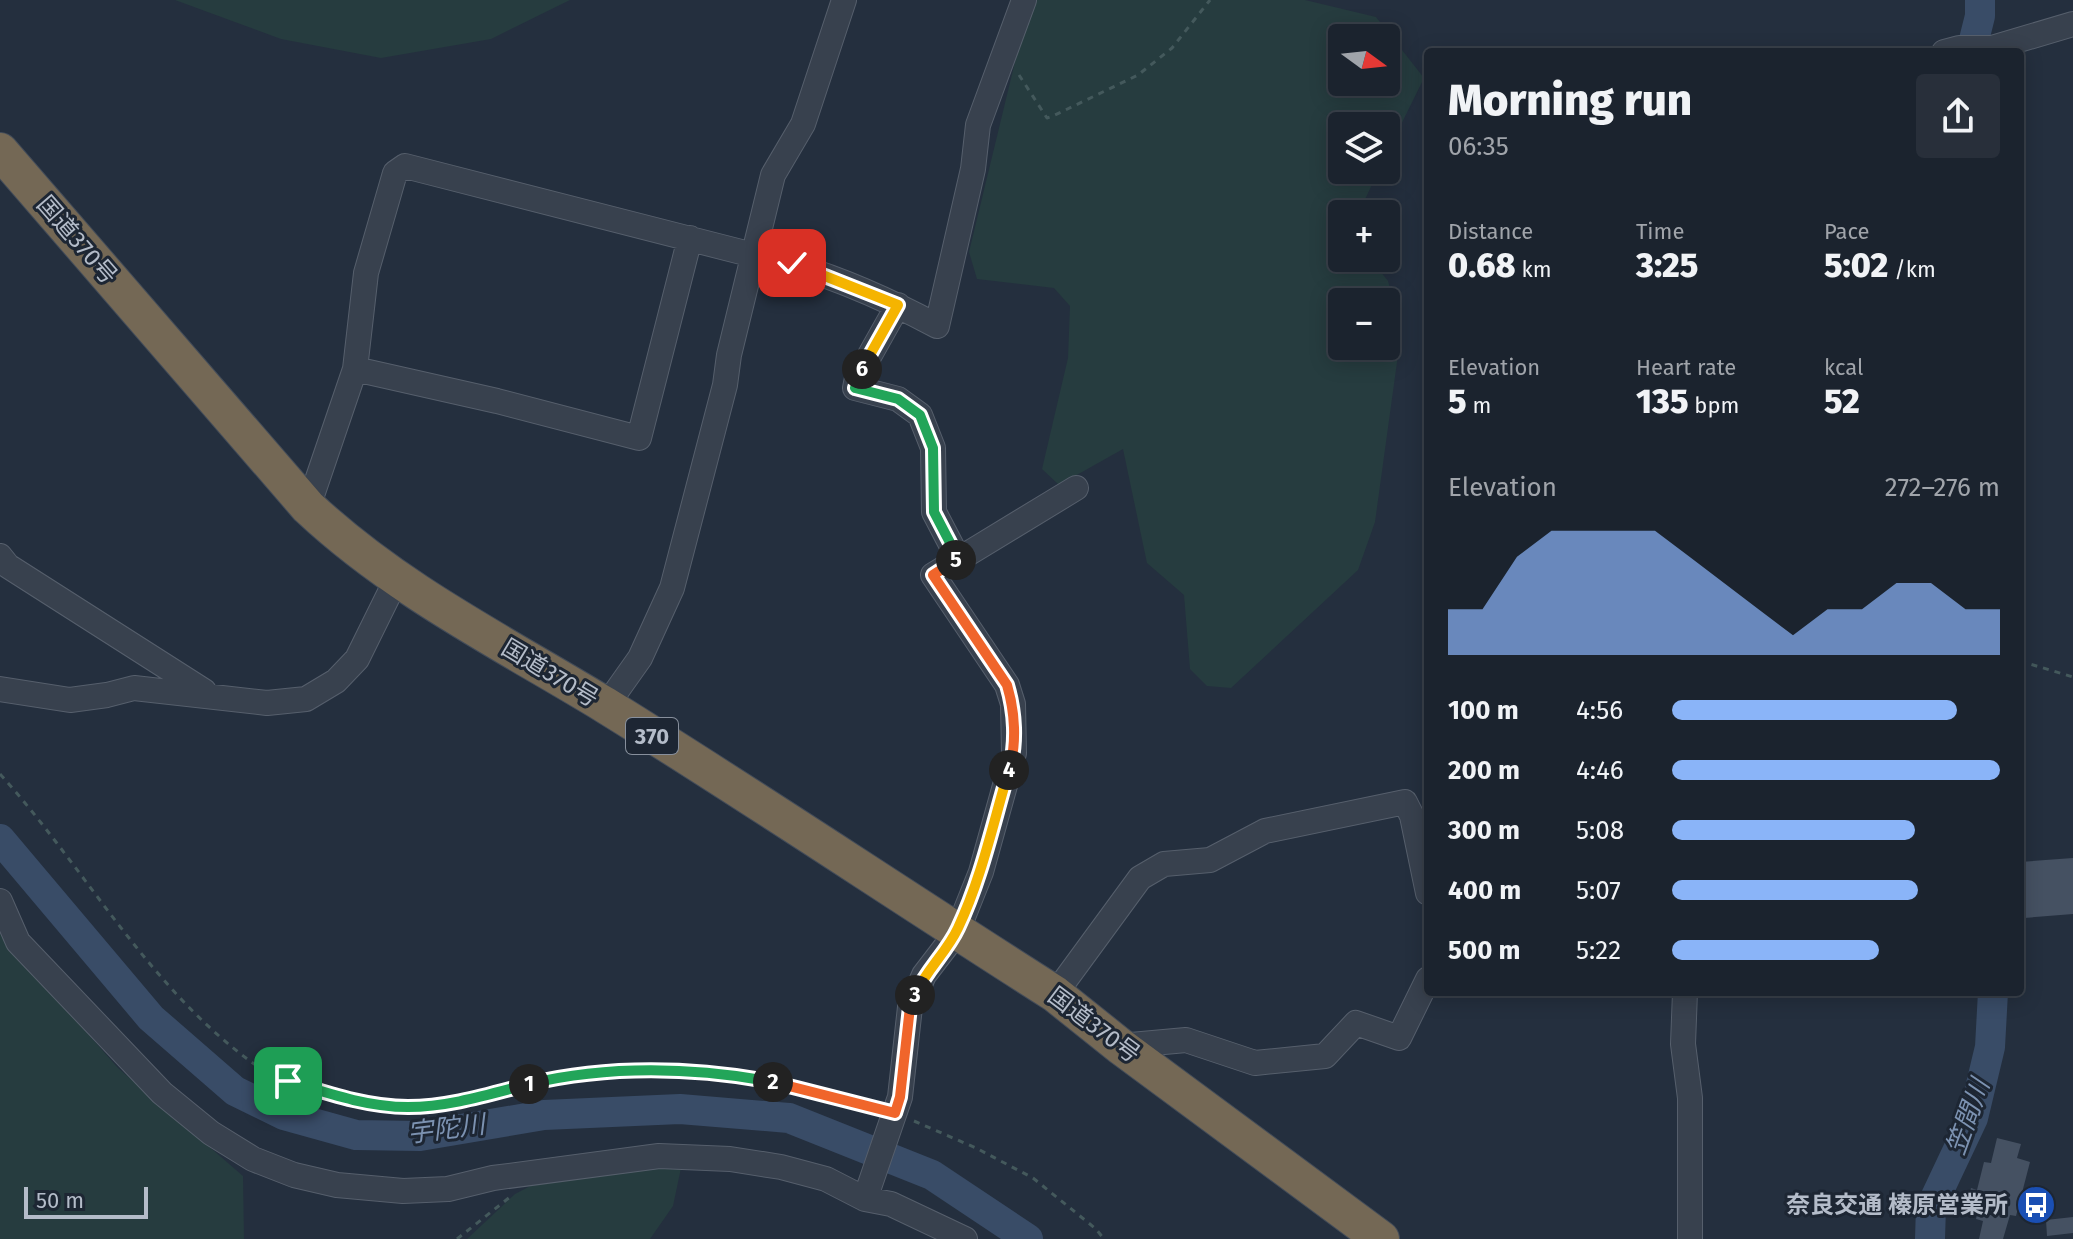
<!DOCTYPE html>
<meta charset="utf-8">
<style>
:root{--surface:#1b232e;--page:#282f3a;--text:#f1f3f6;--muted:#a0a4aa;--line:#39404a;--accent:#8ab4f8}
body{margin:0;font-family:"Fira Sans","Noto Sans JP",sans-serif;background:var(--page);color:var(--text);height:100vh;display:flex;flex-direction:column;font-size:30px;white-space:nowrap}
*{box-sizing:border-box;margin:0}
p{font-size:26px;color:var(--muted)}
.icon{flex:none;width:44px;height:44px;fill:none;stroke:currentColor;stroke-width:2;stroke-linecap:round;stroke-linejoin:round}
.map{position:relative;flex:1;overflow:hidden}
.side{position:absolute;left:1424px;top:48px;width:600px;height:948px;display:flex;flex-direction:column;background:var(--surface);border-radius:8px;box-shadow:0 4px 20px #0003,0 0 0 2px var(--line)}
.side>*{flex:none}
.needle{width:52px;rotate:105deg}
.tools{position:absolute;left:1328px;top:24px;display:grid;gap:16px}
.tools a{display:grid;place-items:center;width:72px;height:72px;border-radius:8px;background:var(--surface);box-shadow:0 4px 20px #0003,0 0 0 2px var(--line);font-size:40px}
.scale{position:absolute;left:24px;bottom:20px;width:124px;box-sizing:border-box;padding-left:8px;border:4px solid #b4bcc9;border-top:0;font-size:22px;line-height:28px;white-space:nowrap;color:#b4bcc9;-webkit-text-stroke:6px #1d2633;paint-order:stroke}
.pin{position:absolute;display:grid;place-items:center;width:68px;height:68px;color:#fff;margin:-34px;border-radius:16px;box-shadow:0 4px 12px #0006}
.km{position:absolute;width:40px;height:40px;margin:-20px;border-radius:50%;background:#222;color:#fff;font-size:22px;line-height:40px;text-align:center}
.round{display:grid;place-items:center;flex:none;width:84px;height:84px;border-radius:8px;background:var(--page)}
.head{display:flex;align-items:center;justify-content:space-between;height:136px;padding:0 24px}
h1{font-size:44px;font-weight:800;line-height:60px}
.stats{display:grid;grid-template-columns:repeat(3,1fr);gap:12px;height:136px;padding:8px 24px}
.stats div{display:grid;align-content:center}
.stats b{font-size:34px;font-weight:800}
.stats small{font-size:22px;font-weight:400}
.stats p{font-size:22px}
.chart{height:224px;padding:16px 24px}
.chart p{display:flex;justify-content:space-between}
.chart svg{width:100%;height:144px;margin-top:8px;fill:var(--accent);opacity:.7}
ul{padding:0 24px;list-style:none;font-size:26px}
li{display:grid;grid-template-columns:128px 96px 1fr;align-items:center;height:60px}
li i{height:20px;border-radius:10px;background:var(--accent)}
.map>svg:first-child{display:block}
.green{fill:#263c3f;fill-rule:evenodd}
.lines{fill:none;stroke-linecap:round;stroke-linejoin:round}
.river{stroke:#394c67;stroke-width:30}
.building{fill:#455162}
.minor-casing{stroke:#565f6c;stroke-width:26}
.highway-casing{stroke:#434c59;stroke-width:38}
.path{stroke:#44595c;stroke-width:3;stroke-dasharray:6 6;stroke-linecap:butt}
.minor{stroke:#38414e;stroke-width:24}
.highway{stroke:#746855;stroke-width:36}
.split-1-casing{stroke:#fff;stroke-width:16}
.split-2-casing{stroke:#fff;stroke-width:16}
.split-3-casing{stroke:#fff;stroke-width:16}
.split-4-casing{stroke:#fff;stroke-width:16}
.split-5-casing{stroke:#fff;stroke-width:16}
.split-6-casing{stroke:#fff;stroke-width:16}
.split-7-casing{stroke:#fff;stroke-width:16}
.split-1{stroke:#22a559;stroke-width:10}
.split-2{stroke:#22a559;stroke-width:10}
.split-3{stroke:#f0652b;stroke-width:10}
.split-4{stroke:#f5b400;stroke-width:10}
.split-5{stroke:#f0652b;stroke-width:10}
.split-6{stroke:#22a559;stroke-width:10}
.split-7{stroke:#f5b400;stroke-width:10}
.labels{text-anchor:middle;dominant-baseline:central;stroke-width:6;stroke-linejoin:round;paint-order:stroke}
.shield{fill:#1d2633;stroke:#878f9c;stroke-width:2}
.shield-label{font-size:22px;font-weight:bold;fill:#b4bcc9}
.street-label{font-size:24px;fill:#b4bcc9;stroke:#1d2633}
.poi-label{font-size:24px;font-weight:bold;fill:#b4bcc9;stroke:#1d2633;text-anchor:end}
.water-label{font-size:26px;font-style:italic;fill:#7c92b1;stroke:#1d2633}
</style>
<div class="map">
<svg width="2073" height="1239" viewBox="0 0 2073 1239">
<rect width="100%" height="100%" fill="#242f3e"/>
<path class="green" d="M175,0H570L491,39L381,58L281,39Z
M1030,0H1305L1376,17L1424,78L1386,155V126H1342V170H1379L1358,214H1342V258H1370L1388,281L1395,305L1398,355L1375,522L1358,570L1231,688L1207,686L1190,669L1184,595L1147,563L1123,449L1059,485L1042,469L1068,358L1070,306L1054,288L977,279L969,252ZM1342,38H1386V82H1342ZM1342,302H1386V346H1342Z
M0,934L118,1068L243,1176L244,1239H0Z
M661,1163L681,1168L673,1206L650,1239H467L515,1194L542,1180Z"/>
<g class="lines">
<path class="river" d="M1971,52L1980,16V0
M0,839L151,1018L235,1091L284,1115L356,1135L420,1136L544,1115L680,1109L789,1118L932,1175L1028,1239
M1930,1239L1931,1207L1973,1118L1990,1047L1993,992"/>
</g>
<path class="building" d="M2073,858V914L2024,918L2020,862Z
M1997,1138L2021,1144L2017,1158L2030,1162L2016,1216L2010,1215L2003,1239H1979L1983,1221L1976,1219L1977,1215L1965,1212L1971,1188L1977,1190L1984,1162L1991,1163Z
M2073,1217V1233L2047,1236L2046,1220Z"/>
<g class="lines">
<defs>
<path id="minor" d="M1944,52L1959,48H1992L2073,24
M898,305L857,378L855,388L898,399L920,415L933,448L934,512L958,558
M355,369L497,401L639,438L690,238
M308,507L355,369L366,273L395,173L405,166L753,255C817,268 879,295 937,326L973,169L978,125L1024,0
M0,556L8,566L204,691
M0,689L70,700L107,695L134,688L267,703L306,699L336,681L357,659L396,580
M606,706L640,658L672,588L725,385L729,355L773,175L803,124L844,0
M0,901L18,942L162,1093L211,1133L253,1159L294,1175L337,1185L403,1191L448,1189L493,1178L659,1156L730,1159L781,1167L826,1179L865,1199L891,1204L965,1239
M1685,992L1683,1044L1690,1098V1239
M1055,994L1140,878L1164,864L1210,860L1265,831L1405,802L1412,816L1428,893
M1120,1046L1186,1040L1255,1063L1325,1056L1356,1023L1399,1038L1428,979
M865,1199L900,1097L910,1007L924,975L957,932L981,872L1014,753L1013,704L1007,685L933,575L1076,488"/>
<path id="highway" d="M0,151L308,507C395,589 503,643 605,705C757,799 905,899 1055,994L1120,1046L1381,1239"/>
</defs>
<use href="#minor" class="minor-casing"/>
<use href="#highway" class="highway-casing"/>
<path class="path" d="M1019,75L1047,118L1053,116L1138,75L1172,48L1210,0
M2020,661L2073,677
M0,774C85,868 147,985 250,1061C297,1096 385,1113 442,1104C480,1098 516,1084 554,1078C592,1073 631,1071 669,1070C740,1069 809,1090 877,1108
M914,1121L976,1148L1033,1178L1096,1229L1104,1239
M457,1239L510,1197"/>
<use href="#minor" class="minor"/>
<use href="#highway" class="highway"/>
</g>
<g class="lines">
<defs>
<path id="split-1" d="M288,1081C327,1093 367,1107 408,1107C449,1107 490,1094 529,1084"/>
<path id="split-2" d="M529,1084C608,1065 694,1067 773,1082"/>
<path id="split-3" d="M773,1082L895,1113L900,1097L910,1007L915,995"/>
<path id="split-4" d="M915,995C926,970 947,952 958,928C982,877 993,823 1009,770"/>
<path id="split-5" d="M956,560L933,575L1007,685C1015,712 1017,743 1009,770"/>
<path id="split-6" d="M862,369L855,388L898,399L920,415L933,448L934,512L958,558L956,560"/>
<path id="split-7" d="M792,263L898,305L862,369"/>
</defs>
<use href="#split-1" class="split-1-casing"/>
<use href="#split-2" class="split-2-casing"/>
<use href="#split-3" class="split-3-casing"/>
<use href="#split-4" class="split-4-casing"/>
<use href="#split-5" class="split-5-casing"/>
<use href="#split-6" class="split-6-casing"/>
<use href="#split-7" class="split-7-casing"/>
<use href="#split-1" class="split-1"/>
<use href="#split-2" class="split-2"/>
<use href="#split-3" class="split-3"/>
<use href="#split-4" class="split-4"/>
<use href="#split-5" class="split-5"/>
<use href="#split-6" class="split-6"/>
<use href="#split-7" class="split-7"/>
</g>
<defs>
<symbol id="bus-disc" viewBox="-11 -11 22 22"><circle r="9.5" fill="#1a4fb4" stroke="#1d2633"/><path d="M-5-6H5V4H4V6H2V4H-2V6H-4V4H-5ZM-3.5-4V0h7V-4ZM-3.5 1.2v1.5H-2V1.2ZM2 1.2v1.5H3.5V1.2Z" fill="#fff"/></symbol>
</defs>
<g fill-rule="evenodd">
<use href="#bus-disc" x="2014" y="1183" width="44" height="44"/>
</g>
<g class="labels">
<rect class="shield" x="626" y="718" width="52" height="36" rx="6"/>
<g class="shield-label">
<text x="652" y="736">370</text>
</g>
<g class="street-label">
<text transform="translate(77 240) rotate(49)">国道370号</text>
<text transform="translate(550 673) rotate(31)">国道370号</text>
<text transform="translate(1094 1025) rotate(37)">国道370号</text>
</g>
<g class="poi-label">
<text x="2008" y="1205">奈良交通 榛原営業所</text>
</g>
<g class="water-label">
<text transform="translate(1968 1117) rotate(-70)">笠間川</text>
<text transform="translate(446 1129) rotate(-7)">宇陀川</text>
</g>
</g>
</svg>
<div class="tools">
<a><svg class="needle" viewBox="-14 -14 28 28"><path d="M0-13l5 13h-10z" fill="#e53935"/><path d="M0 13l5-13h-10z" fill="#a0a4aa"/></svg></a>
<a><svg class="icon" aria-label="layers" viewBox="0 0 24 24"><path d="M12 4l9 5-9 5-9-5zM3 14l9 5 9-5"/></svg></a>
<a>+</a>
<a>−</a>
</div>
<div class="scale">50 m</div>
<div class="pin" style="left:288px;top:1081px;background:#1e9e55"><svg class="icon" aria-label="arrive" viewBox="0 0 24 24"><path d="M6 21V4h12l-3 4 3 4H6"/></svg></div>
<div class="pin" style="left:792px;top:263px;background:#d93025"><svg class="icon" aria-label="check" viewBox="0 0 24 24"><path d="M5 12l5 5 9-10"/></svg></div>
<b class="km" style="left:529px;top:1084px">1</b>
<b class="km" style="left:773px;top:1082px">2</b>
<b class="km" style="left:915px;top:995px">3</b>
<b class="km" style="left:1009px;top:770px">4</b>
<b class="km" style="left:956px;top:560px">5</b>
<b class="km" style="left:862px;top:369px">6</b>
<section class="side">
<div class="head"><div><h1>Morning run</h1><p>06:35</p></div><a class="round"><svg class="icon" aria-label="share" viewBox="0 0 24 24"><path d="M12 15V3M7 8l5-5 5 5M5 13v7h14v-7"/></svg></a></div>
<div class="stats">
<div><p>Distance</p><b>0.68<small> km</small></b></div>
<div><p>Time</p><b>3:25</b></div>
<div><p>Pace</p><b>5:02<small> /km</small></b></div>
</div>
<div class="stats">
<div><p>Elevation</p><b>5<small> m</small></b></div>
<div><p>Heart rate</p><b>135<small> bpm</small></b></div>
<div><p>kcal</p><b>52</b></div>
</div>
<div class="chart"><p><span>Elevation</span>272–276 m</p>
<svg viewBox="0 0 160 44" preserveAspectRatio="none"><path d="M0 44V30L10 30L20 14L30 6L40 6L50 6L60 6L70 14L80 22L90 30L100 38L110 30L120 30L130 22L140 22L150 30L160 30V44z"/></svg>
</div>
<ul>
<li><b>100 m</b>4:56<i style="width:87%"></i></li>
<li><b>200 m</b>4:46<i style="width:100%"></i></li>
<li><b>300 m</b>5:08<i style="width:74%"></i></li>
<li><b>400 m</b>5:07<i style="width:75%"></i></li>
<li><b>500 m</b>5:22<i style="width:63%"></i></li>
</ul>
</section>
</div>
